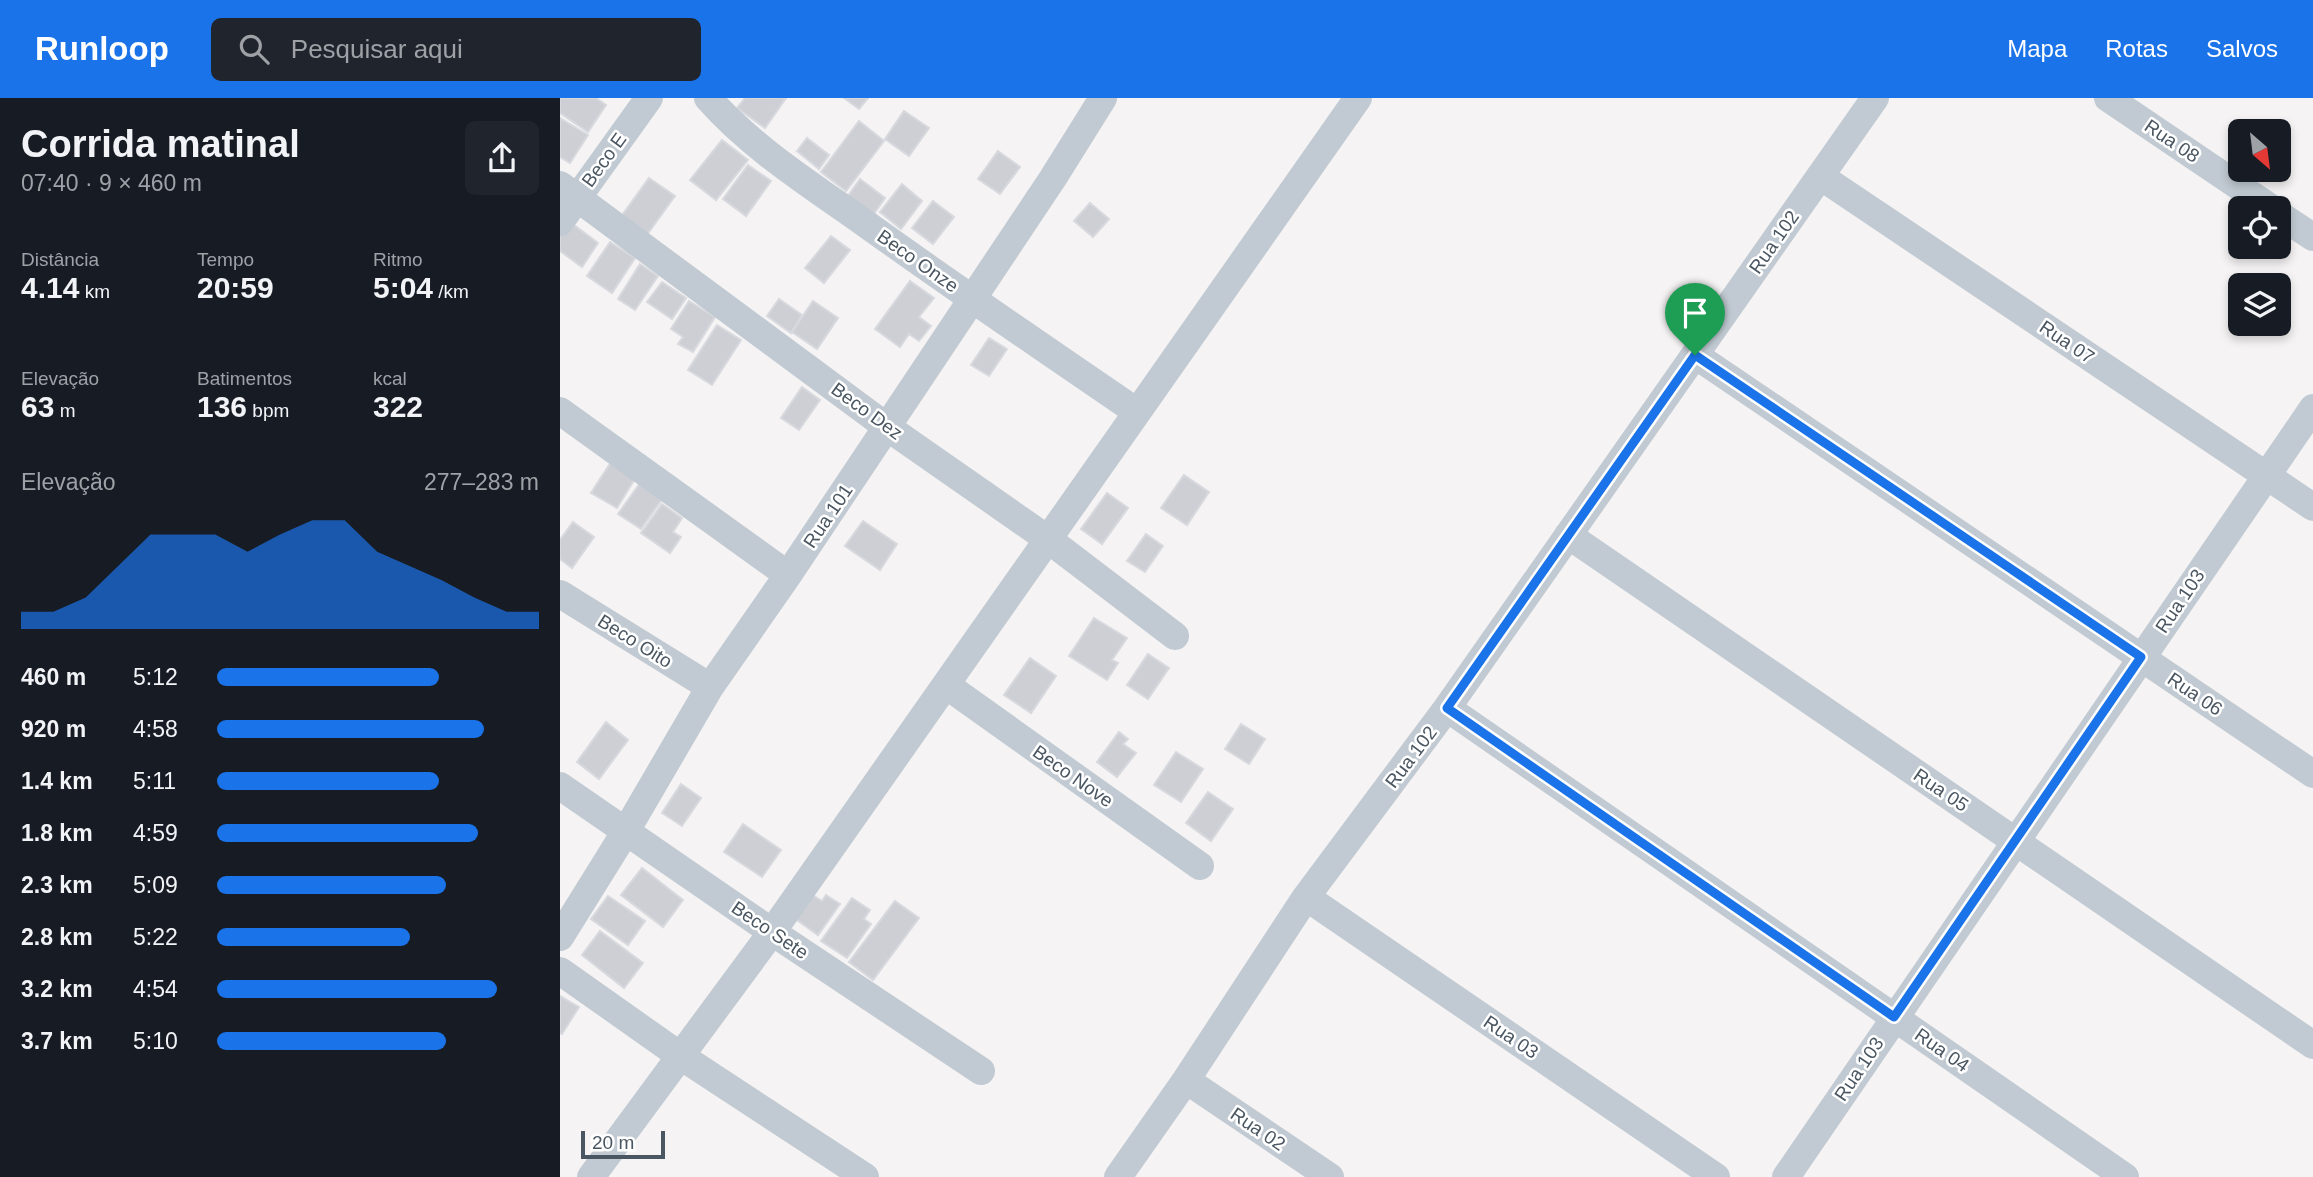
<!DOCTYPE html>
<html lang="pt">
<meta charset="utf-8">
<style>
:root{--surface:#171b24;--page:#20242c;--text:#f1f3f6;--muted:#9ea1a6;--accent:#1a73e8}
body{margin:0;font-family:Arial,sans-serif;background:var(--page);color:var(--text);height:100vh;display:flex;flex-direction:column;font-size:26px;white-space:nowrap}
*{box-sizing:border-box;margin:0}
p{font-size:23px;color:var(--muted)}
.icon{flex:none;width:38px;height:38px;fill:none;stroke:currentColor;stroke-width:2;stroke-linecap:round;stroke-linejoin:round}
.map{position:relative;flex:1;overflow:hidden}
.sheet{display:flex;flex-direction:column;background:var(--surface);width:560px}
.sheet>*{flex:none}
.needle{width:46px;rotate:152deg}
.fabs{position:absolute;left:1668px;top:21px;display:grid;gap:14px}
.fabs a{display:grid;place-items:center;width:63px;height:63px;border-radius:10px;background:var(--surface);box-shadow:0 4px 10px #0003;font-size:35px}
.scale{position:absolute;left:21px;bottom:18px;width:84px;box-sizing:border-box;padding-left:7px;border:4px solid #4a5661;border-top:0;font-size:19px;line-height:24px;white-space:nowrap;color:#4a5661;-webkit-text-stroke:5px #fff;paint-order:stroke}
.pin{position:absolute;display:grid;place-items:center;width:60px;height:60px;color:#fff;margin:-72px -30px;border-radius:50% 50% 50% 0;rotate:-45deg;box-shadow:0 0 7px #0007}
.pin .icon{rotate:45deg}
.round{display:grid;place-items:center;flex:none;width:74px;height:74px;border-radius:10px;background:var(--page)}
.headline{display:flex;align-items:center;justify-content:space-between;height:119px;padding:0 21px}
h1{font-size:38px;font-weight:700;line-height:52px}
.figures{display:grid;grid-template-columns:repeat(3,1fr);gap:10px;height:119px;padding:7px 21px}
.figures div{display:grid;align-content:center}
.figures b{font-size:30px;font-weight:700}
.figures small{font-size:19px;font-weight:400}
.figures p{font-size:19px}
.chart{height:196px;padding:14px 21px}
.chart p{display:flex;justify-content:space-between}
.chart svg{width:100%;height:126px;margin-top:7px;fill:var(--accent);opacity:.7}
ul{padding:0 21px;list-style:none;font-size:23px}
li{display:grid;grid-template-columns:112px 84px 1fr;align-items:center;height:52px}
li i{height:18px;border-radius:9px;background:var(--accent)}
header{display:flex;align-items:center;gap:42px;box-sizing:border-box;height:98px;padding:0 35px;background:var(--accent);color:#fff}
header strong{font-size:33px}
nav{display:flex;gap:38px;margin-inline-start:auto;font-size:24px}
.search{width:490px;height:63px;background:var(--page);display:flex;align-items:center;gap:18px;box-sizing:border-box;padding:0 24px;border-radius:10px;color:var(--muted);font-size:26px}
main{display:flex;flex:1;min-height:0}
.map>svg:first-child{display:block}
.building{fill:#cdcfd5;stroke:#d7d9de;stroke-width:2}
.lines{fill:none;stroke-linecap:round;stroke-linejoin:round}
.minor{stroke:#c1cad2;stroke-width:28}
.route-casing{stroke:#fff;stroke-width:14}
.route{stroke:#1a73e8;stroke-width:9}
.labels{text-anchor:middle;dominant-baseline:central;stroke-width:5;stroke-linejoin:round;paint-order:stroke}
.street-label{font-size:19px;fill:#4a5661;stroke:#fff}
</style>
<header>
<strong>Runloop</strong>
<div class="search"><svg class="icon" aria-label="search" viewBox="0 0 24 24"><circle cx="10" cy="10" r="6"/><path d="M15 15l6 6"/></svg>Pesquisar aqui</div>
<nav><a>Mapa</a><a>Rotas</a><a>Salvos</a></nav>
</header>
<main>
<section class="sheet">
<div class="headline"><div><h1>Corrida matinal</h1><p>07:40 · 9 × 460 m</p></div><a class="round"><svg class="icon" aria-label="share" viewBox="0 0 24 24"><path d="M12 15V3M7 8l5-5 5 5M5 13v7h14v-7"/></svg></a></div>
<div class="figures">
<div><p>Distância</p><b>4.14<small> km</small></b></div>
<div><p>Tempo</p><b>20:59</b></div>
<div><p>Ritmo</p><b>5:04<small> /km</small></b></div>
</div>
<div class="figures">
<div><p>Elevação</p><b>63<small> m</small></b></div>
<div><p>Batimentos</p><b>136<small> bpm</small></b></div>
<div><p>kcal</p><b>322</b></div>
</div>
<div class="chart"><p><span>Elevação</span>277–283 m</p>
<svg viewBox="0 0 160 44" preserveAspectRatio="none"><path d="M0 44V38L10 38L20 33L30 22L40 11L50 11L60 11L70 17L80 11L90 6L100 6L110 17L120 22L130 27L140 33L150 38L160 38V44z"/></svg>
</div>
<ul>
<li><b>460 m</b>5:12<i style="width:69%"></i></li>
<li><b>920 m</b>4:58<i style="width:83%"></i></li>
<li><b>1.4 km</b>5:11<i style="width:69%"></i></li>
<li><b>1.8 km</b>4:59<i style="width:81%"></i></li>
<li><b>2.3 km</b>5:09<i style="width:71%"></i></li>
<li><b>2.8 km</b>5:22<i style="width:60%"></i></li>
<li><b>3.2 km</b>4:54<i style="width:87%"></i></li>
<li><b>3.7 km</b>5:10<i style="width:71%"></i></li>
</ul>
</section>
<div class="map">
<svg width="1753" height="1079" viewBox="0 0 1753 1079">
<rect width="100%" height="100%" fill="#f5f3f3"/>
<path class="building" d="M0,0H36L46,7L28,34L0,15Z
M185,0H226L205,30L177,10Z
M284,0H308L299,11Z
M344,13L369,30L349,58L325,41Z
M0,20L28,37L10,65L0,59Z
M299,23L324,43L286,93L261,74Z
M247,40L269,57L259,71L237,53Z
M162,42L188,62L156,102L130,82Z
M438,53L460,69L440,96L418,81Z
M188,67L211,83L186,118L163,101Z
M89,80L115,98L86,138L60,120Z
M300,81L325,100L313,117L288,98Z
M342,86L362,103L341,131L320,114Z
M373,103L394,119L373,146L352,130Z
M530,105L549,121L533,139L514,123Z
M10,124L38,145L22,169L0,153V138Z
M271,138L290,152L264,185L245,170Z
M50,144L75,160L52,195L27,178Z
M80,166L98,178L75,212L58,201Z
M350,183L374,200L359,219L371,228L359,243L349,236L340,249L315,231Z
M102,184L126,200L112,221L87,204Z
M219,201L242,217L231,235L207,218Z
M129,203L155,219L133,254L118,246L123,239L111,231Z
M253,203L278,220L257,251L232,234Z
M157,227L181,242L152,287L128,272Z
M429,240L447,251L429,278L411,267Z
M242,289L260,302L239,332L221,320Z
M51,364L76,379L57,410L31,395Z
M624,377L649,394L627,427L601,410Z
M80,385L103,400L81,431L58,416Z
M547,395L568,410L542,446L521,431Z
M102,406L122,420L113,434L121,439L110,455L81,435Z
M303,423L337,446L320,472L285,448Z
M13,424L34,439L12,470L0,461V442Z
M586,436L603,448L585,474L567,463Z
M534,520L567,540L552,562L558,565L547,582L509,558Z
M588,556L609,570L588,601L567,587Z
M470,560L496,578L471,615L444,597Z
M46,624L68,642L39,681L17,664Z
M681,626L705,641L689,666L665,651Z
M559,634L568,641L563,646L576,655L557,679L537,664Z
M616,654L643,671L621,704L594,687Z
M121,686L141,700L122,728L102,715Z
M648,694L673,711L651,743L626,725Z
M183,726L221,752L202,779L164,754Z
M82,770L123,802L103,829L61,797Z
M251,796L262,803L266,797L280,806L258,837L234,820Z
M48,798L85,823L68,847L31,821Z
M292,800L310,812L304,821L311,826L287,860L261,843Z
M335,803L359,820L313,882L289,864Z
M40,833L83,865L64,890L22,857Z
M0,898L19,909L2,936L0,935Z"/>
<g class="lines">
<path class="minor" d="M148,0C192,50 251,87 306,126C395,190 486,252 577,314
M1548,0L1711,110
M1260,78L1753,409
M0,87L327,329L489,442L615,538
M1718,116L1753,139
M0,124L89,0
M1135,257L1753,676
M0,313L228,477
M1008,437L1753,947
M0,496L150,589
M386,587L640,768
M887,610L1565,1079
M0,688L212,834L421,973
M746,799L1156,1079
M0,839L66,733L150,589L228,477L493,80L543,0
M0,873L119,957L305,1079
M626,982L770,1079
M31,1079L212,834L798,0
M558,1079L626,982L746,799L887,610L1315,0
M1226,1079L1753,310"/>
</g>
<g class="lines">
<defs>
<path id="route" d="M1135,257L1581,559L1334,919L887,610Z"/>
</defs>
<use href="#route" class="route-casing"/>
<use href="#route" class="route"/>
</g>
<g class="labels">
<g class="street-label">
<text transform="translate(1612 43) rotate(34)">Rua 08</text>
<text transform="translate(44 62) rotate(-54)">Beco E</text>
<text transform="translate(1214 144) rotate(-55)">Rua 102</text>
<text transform="translate(358 163) rotate(35)">Beco Onze</text>
<text transform="translate(1507 244) rotate(34)">Rua 07</text>
<text transform="translate(307 313) rotate(36)">Beco Dez</text>
<text transform="translate(268 418) rotate(-56)">Rua 101</text>
<text transform="translate(1620 503) rotate(-56)">Rua 103</text>
<text transform="translate(75 543) rotate(32)">Beco Oito</text>
<text transform="translate(1635 596) rotate(34)">Rua 06</text>
<text transform="translate(851 659) rotate(-53)">Rua 102</text>
<text transform="translate(513 678) rotate(35)">Beco Nove</text>
<text transform="translate(1381 692) rotate(34)">Rua 05</text>
<text transform="translate(210 832) rotate(34)">Beco Sete</text>
<text transform="translate(951 939) rotate(34)">Rua 03</text>
<text transform="translate(1382 952) rotate(35)">Rua 04</text>
<text transform="translate(1299 971) rotate(-56)">Rua 103</text>
<text transform="translate(698 1031) rotate(34)">Rua 02</text>
</g>
</g>
</svg>
<div class="fabs">
<a><svg class="needle" viewBox="-14 -14 28 28"><path d="M0-13l5 13h-10z" fill="#e53935"/><path d="M0 13l5-13h-10z" fill="#9ea1a6"/></svg></a>
<a><svg class="icon" aria-label="locate" viewBox="0 0 24 24"><circle cx="12" cy="12" r="6"/><path d="M12 2v4M12 18v4M2 12h4M18 12h4"/></svg></a>
<a><svg class="icon" aria-label="layers" viewBox="0 0 24 24"><path d="M12 4l9 5-9 5-9-5zM3 14l9 5 9-5"/></svg></a>
</div>
<div class="scale">20 m</div>
<div class="pin" style="left:1135px;top:257px;background:#1e9e55"><svg class="icon" aria-label="arrive" viewBox="0 0 24 24"><path d="M6 21V4h12l-3 4 3 4H6"/></svg></div>
</div>
</main>
